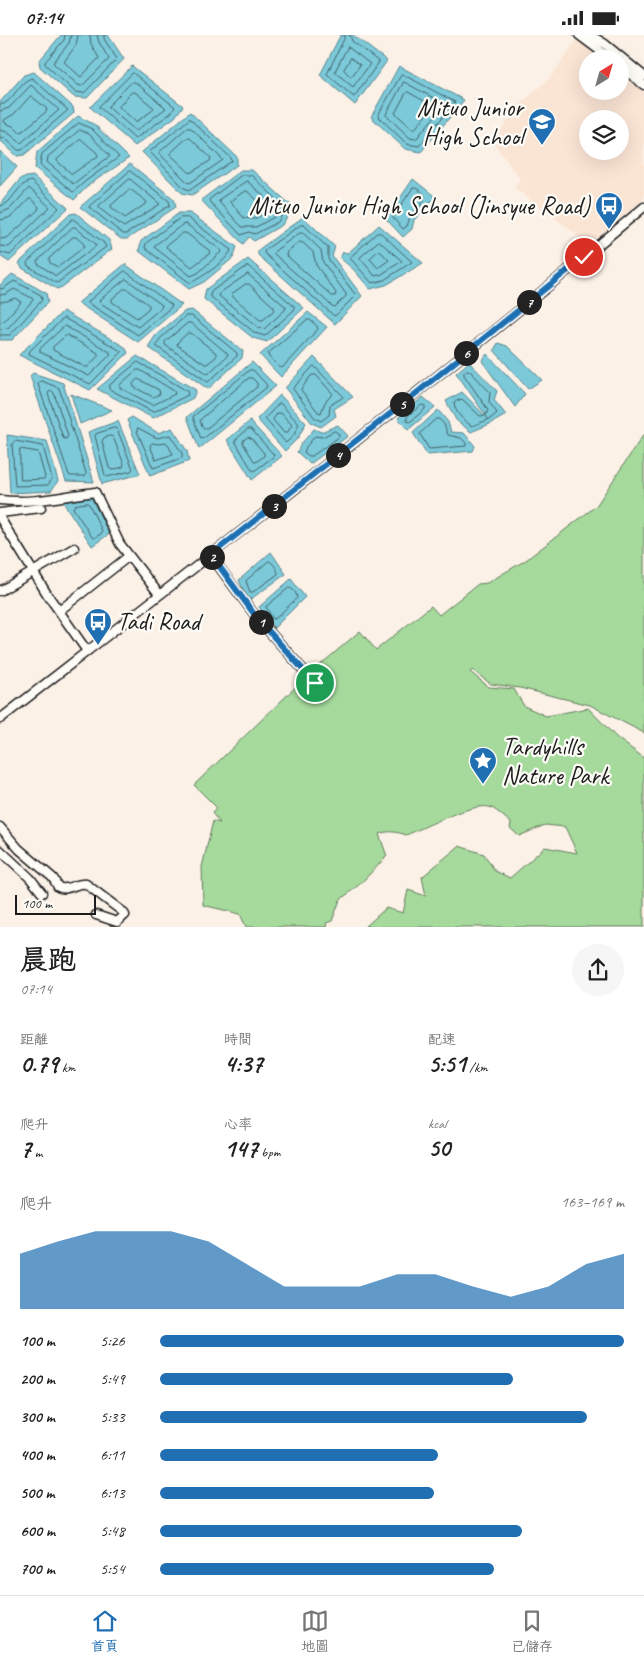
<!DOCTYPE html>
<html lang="zh-TW">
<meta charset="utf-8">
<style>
:root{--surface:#fff;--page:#f6f6f6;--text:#222;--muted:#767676;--line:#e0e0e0;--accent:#1f6fb2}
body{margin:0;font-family:Caveat,"LXGW WenKai TC",sans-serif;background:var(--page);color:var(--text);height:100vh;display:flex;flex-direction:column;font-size:19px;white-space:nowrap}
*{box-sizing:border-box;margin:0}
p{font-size:16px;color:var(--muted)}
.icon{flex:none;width:28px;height:28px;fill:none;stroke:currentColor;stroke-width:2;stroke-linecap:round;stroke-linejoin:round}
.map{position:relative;height:892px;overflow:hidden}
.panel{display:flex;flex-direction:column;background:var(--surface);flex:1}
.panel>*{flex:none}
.needle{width:32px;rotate:37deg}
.controls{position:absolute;left:579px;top:15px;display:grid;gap:10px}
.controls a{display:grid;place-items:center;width:50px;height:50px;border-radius:50%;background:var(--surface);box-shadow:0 5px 20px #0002;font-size:25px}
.scale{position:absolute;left:15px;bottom:12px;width:81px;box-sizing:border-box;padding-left:5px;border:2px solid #1c1c1c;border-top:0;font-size:14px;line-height:18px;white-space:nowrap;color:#1c1c1c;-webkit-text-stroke:4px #fdfcf7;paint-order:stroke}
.pin{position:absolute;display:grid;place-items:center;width:42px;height:42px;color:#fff;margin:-21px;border:2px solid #fff;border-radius:50%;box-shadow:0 1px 5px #0007}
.km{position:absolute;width:25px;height:25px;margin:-12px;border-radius:50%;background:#222;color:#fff;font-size:14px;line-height:25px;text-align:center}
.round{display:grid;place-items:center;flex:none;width:52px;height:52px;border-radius:26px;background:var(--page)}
.overview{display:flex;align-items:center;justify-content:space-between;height:85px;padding:0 20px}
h1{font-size:28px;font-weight:600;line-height:38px}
.figures{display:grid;grid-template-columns:repeat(3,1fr);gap:8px;height:85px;padding:5px 20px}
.figures div{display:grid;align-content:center}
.figures b{font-size:25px;font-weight:600}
.figures small{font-size:14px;font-weight:400}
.figures p{font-size:14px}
.chart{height:140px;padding:10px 20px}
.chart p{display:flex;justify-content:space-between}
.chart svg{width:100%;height:90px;margin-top:5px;fill:var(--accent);opacity:.7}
ul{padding:0 20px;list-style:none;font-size:16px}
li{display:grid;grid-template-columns:80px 60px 1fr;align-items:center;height:38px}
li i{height:12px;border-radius:6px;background:var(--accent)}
.status{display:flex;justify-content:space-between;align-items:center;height:35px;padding:0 25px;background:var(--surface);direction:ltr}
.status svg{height:14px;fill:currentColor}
.tabs{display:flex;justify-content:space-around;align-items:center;height:70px;border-top:1px solid var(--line);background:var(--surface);font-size:14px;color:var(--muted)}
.tabs a{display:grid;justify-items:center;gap:2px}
.tabs .active{color:var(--accent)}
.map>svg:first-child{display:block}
.built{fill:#fae4d4;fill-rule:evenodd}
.green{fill:#a5da9c;stroke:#607b5c}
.water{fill:#7bc9d9;stroke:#55848d}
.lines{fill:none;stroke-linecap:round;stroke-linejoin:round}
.shore{stroke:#426168;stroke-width:1}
.minor-casing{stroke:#1c1c1c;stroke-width:11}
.minor{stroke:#fdfcf7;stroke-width:8}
.route-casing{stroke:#fff;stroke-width:10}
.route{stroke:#1f6fb2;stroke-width:6}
.labels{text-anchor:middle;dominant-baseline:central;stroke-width:4.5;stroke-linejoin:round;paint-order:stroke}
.poi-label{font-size:25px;fill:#1c1c1c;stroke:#fdfcf7;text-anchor:end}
</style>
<div class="status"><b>07:14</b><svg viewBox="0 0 49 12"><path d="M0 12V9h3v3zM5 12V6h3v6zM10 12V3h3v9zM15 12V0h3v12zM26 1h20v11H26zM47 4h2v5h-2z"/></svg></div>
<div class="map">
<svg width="644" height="893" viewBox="0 0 644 893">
<rect width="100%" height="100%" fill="#fcf1e7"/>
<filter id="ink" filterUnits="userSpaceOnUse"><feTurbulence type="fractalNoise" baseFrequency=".02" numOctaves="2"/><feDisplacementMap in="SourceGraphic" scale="10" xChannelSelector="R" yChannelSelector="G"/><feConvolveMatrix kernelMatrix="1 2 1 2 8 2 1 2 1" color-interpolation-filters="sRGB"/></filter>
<g filter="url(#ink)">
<path class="built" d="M577,5L602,24H588V56H620V38L644,57V164L586,211L575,198L514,152L520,144L493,107L517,72L550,43ZM588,84H620V116H588Z"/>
<path class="green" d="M644,399V698L590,670L520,653L491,649L472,635L470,637L489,652L514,654L524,671L546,681L588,673L617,703L644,723V892H365L386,873L403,878L408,855L426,861L422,842L459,811L484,819L495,836L510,843L545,812L577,818L565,792L545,790L519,801L510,793L511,788C505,783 499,777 492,773C476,765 424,793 406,800C398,797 388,795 379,799L387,821L360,849L340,865L332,886L326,888L327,892H246L240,879L203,870L202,832L213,786L220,788L212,778L217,773L194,750L306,642L360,596L376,615L431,571L439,580L478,549L487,548L526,525L596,471Z"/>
<path class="water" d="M61,0H108L124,24L87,63L74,62L40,32L39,26Z
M345,0H353L387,26L355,70L320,40L340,1Z
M132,31L183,71L175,82L135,111L90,72Z
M399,31L464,65L421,117L405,114L371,82Z
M34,37L73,72L74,78L24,120L17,121L0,105V67L24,40Z
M190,77L237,122V130L192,160L182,158L142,117Z
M78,81L95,90L129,123L90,149L74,165L35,133L37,117Z
M0,116L17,132L0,151Z
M130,129L174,164L176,172L127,204H121L80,172Z
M241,135H252L293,172L282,190L254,206L249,202L243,209L201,165Z
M33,141L68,173L9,227L0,221V169L21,143Z
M413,144L438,164L426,168L429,177L424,175L414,185L412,194L403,202L386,184Z
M76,178L109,205L112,214L62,252L57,254L22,233L19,228L70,179Z
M179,178H190L237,212L233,223L204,247L189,254L139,216L141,206Z
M303,182L335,212L332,221L362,261L335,289L258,220V215Z
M379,190L423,228L386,250L370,254L354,235L340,223L343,217L348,218Z
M248,224L304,273L267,307L253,303L204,264L206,254Z
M125,229L182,270L138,307L78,268Z
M12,239L46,258L48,267L12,305H0V250Z
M192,275L243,316L242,323L208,354L148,312L156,300L185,276Z
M63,276L125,312L128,318L90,355L19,320Z
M308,277L327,292L281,342L260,320Z
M498,308L507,311L542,345L528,354L494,315Z
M487,319L525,359L515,372L482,326Z
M137,321L196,355L193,363L153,383L97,354Z
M314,322L353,362L334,374L336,381L321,392L312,388L285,353Z
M252,327L276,351L199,414L187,382Z
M469,327L497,356L494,365L506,380L492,388L471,397L456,385L446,366L462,357L489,385L456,338Z
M33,338L63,348L94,447L66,446L30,341Z
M71,359L112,375L80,389Z
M280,360L306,388L298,403L285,416L257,384Z
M423,362L435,372L408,395L398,383Z
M438,375L448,387L451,397L464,398L475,411L473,416L427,420L413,398Z
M132,382L158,398L172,393L187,416L189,426L150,441L127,385Z
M118,386L140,439L102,449L88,397Z
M250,386L282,421L252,445L227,405Z
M338,390L348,401L310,429L297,417L301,409L314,394L321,397Z
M7,400L47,406L58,446L51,456L10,458Z
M91,462L109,499L92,511L63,467Z
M271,517L286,539L248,566L239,545Z
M291,544L305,562L274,593L259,572Z"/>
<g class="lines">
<path class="shore" d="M65,0L64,5L45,27V29L75,57L84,58L117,24L104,4V0
M71,0L69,8L53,28L78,50L82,51L109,24L99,7L97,0
M78,0L76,10L64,27L81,42L99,23L91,9L90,0
M345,0L344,4L327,39L354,62L379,27L352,6L350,0
M348,12L370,29L353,52L335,37Z
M351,23L360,30L351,42L344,35Z
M133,38L175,72L171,78L135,104L99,72Z
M402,39L455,67L419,111L407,109L378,81Z
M132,47H135L166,73L136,96L108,72Z
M404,47L445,69L416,104L410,103L386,80Z
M132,57H135L154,73L153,75L136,87L119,72Z
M408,57L433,71L414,95L395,78L406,58Z
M31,61L46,73L47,76L20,98L13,91L5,88L4,85L14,79Z
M0,70C14,68 18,46 32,43L68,75L22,115H18L5,103L0,102
M0,76L9,73L31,50L59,75L21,108L7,97L0,95
M190,84L231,123L232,126L190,155L184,153L150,117Z
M79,88L92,94L119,122L87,145L73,157L40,130L42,119Z
M187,93H191L223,125L190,148L187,147L159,118Z
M80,95L89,99L110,121L73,149L47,127L48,122Z
M187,103H190L211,123L210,126L190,138L170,119Z
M81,104L97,118L98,121L72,139L58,127L57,125Z
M130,136L169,166L170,170L126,199H123L89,172Z
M242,140H251L286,173L278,187L255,199L249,197L241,200L209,166L210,164Z
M130,144L160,169L124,192L100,174L99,171Z
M247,146L278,174L274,182L256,192H242L219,167L220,164Z
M413,153C417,152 424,158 425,162L421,170L410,182L407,191L403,194L393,183Z
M130,154L146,166L147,168L125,183L112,173L111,171Z
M245,156H247L267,174V177L254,184L244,183L230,167Z
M0,171C13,170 16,149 31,146L59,173L10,220L0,217
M0,178L10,174L29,153L50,172L9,212L0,211
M188,183L231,215C227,226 201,243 190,248L145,213L146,208L180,183Z
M73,184L104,208L106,212L57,248L28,231L27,228Z
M0,185C14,184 20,173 29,164H31L39,172L38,175L7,203L0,204
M186,189L222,216L198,238L191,241L154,212L155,210L182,190Z
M301,190H304L328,213V224L355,259L354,262L335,281L333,280L264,218L265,215Z
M73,192H75L96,209V211L56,241L38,229L37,227Z
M183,198H186L210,216L209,219L192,232L166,212L167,210Z
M300,198H303L321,215L323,227L346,259V261L335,272L332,271L274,219L275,216Z
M377,198H381L412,227L384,245L372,248L350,223Z
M73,202H76L84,209V212L58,232L50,228L49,224Z
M379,206L402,226L382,239L375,241L360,223Z
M300,207L303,208L313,217L316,230L336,258L335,261H332L286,220L287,217Z
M378,216L381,217L389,225L378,233L370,224Z
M248,231L295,272L294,275L265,301L255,298L210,261L211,257Z
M125,236L172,270L171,272L138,300L88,268L89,266Z
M248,239L286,272L285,275L264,294L258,292L219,261L220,258Z
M126,244L162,270L161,273L138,292L99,267L100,265Z
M246,249H249L274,272V275L263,285H260L232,261V259Z
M0,254L4,253L14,246L41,260L42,265L10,300H0
M124,254H127L149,270V273L137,283L112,267V264Z
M0,260L6,259L14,254L32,263L33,265L8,293L0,294
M0,267L7,266L15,263L21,267L4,286L0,287
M186,281H192L237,318V321L208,347L156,311L160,304Z
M64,283L121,316L120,319L90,349L29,319L30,316Z
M307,285H310L317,291L318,294L283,332L280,333L269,322L268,319Z
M188,288H191L228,319L227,321L208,339L165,310V307Z
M65,291L110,317V320L89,341L40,317V314Z
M188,298H191L216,318V322L207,329H205L177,310L178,307Z
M67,300L98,318V321L88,332H85L53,315V312Z
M138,327L187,356L188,360L153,377L109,354V351Z
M314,331L343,361L342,363L330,370L329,380L321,386L315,383L293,354Z
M137,335H140L174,356L175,359L153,370L120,353V350Z
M250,335H253L266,349L267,352L204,403L201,404L193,382Z
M467,335L470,336L490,357L489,367L497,378L490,384L472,391C463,385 455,378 454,367L462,364L480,381L486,380L488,375L464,340V338Z
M312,340H316L333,359L325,367L321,378L318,377L301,355Z
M249,343H252L257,348V352L207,393H203L200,386L201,384Z
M138,344L159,355L160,359L153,362L134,352L133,349Z
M42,346L59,353L86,438L85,441H71L69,440L38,349L39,347Z
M52,356L54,358L68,401L66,404L63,403L48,359L49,357Z
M280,368L299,389L294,400L286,408L265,384Z
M422,370L425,371V374L410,387L407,386V382Z
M278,378H281L292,390L287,398H284L273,385Z
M436,384H439L444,389L448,400L461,403L466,408V411L429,414L420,399Z
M114,393L117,394L133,434L131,436L107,442L105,440L95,401L96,399Z
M138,393L157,403L170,400L182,418V423L153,433L137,396Z
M248,394H251L274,420L273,422L254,436L252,435L235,406Z
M335,396L339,399V402L312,421H309L304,417L306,412L315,401L322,402Z
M110,401L113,402L124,429L123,432L112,435L109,433L102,406L104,403Z
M248,402L251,403L264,418V421L256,427L254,426L243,408V406Z
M15,406L43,411L52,444L48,450L15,451L12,409Z
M153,408L158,409L167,408L173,419L156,425L150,411L151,409Z
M20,414L38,417L45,442L44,444L21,445Z
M87,468L89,469L102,496L101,499L94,503L92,502L73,473L75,470Z
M269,526C273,527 278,535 278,539L253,557H250L246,546Z
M289,553C293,553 297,559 297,563L276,583L273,584L266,572Z"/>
<defs>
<path id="minor" d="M579,0L611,24
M590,0L605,9L644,41
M620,31L644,50
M0,465C33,469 62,461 95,457L120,509L159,559
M0,478L41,473
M0,483L47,559L87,616
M211,521L257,583L315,648L325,657
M0,556L74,513
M59,576L129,521
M0,684C216,516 434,348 644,172
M0,792L19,814L53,843L58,852C68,857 76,847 86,849L123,877L125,880L117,887L96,880
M0,815L30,843L42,858"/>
</defs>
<use href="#minor" class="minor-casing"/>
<use href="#minor" class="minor"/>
</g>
</g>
<g class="lines" filter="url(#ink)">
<defs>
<path id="route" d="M315,648L257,583L211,520L419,356L584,222"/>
</defs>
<use href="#route" class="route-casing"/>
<use href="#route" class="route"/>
</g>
<defs>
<symbol id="school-pin" viewBox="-11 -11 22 30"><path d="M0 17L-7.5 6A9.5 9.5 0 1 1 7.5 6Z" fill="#1f6fb2" stroke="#fdfcf7"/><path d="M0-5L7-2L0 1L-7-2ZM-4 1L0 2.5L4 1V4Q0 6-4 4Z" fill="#fff"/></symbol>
<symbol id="bus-pin" viewBox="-11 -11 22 30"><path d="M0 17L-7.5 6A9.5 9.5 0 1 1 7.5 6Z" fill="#1f6fb2" stroke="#fdfcf7"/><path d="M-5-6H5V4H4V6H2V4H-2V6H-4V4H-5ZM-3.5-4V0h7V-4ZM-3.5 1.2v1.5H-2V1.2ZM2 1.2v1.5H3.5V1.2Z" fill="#fff"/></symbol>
<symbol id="sight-pin" viewBox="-11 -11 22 30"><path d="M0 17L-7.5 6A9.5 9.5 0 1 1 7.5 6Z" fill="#1f6fb2" stroke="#fdfcf7"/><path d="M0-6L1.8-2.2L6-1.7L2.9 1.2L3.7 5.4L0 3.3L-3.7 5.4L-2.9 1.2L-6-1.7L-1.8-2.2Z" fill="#fff"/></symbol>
</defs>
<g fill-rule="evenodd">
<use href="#school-pin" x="526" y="71" width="32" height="43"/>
<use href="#bus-pin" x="593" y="155" width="32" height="43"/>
<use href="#bus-pin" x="82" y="571" width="32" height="43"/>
<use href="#sight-pin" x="467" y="710" width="32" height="43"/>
</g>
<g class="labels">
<g class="poi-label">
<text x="523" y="73">Mituo Junior<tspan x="523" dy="29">High School</tspan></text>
<text x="590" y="171">Mituo Junior High School (Jinsyue Road)</text>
<text x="117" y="587" text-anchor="start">Tadi Road</text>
<text x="502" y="712" text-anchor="start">Tardyhills<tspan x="502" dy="29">Nature Park</tspan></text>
</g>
</g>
</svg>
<div class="controls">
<a><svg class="needle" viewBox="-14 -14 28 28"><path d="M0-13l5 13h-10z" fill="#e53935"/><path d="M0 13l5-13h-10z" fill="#767676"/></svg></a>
<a><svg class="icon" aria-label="layers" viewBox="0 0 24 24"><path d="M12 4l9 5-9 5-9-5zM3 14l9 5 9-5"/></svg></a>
</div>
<div class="scale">100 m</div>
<div class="pin" style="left:315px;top:648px;background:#1e9e55"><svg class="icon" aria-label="arrive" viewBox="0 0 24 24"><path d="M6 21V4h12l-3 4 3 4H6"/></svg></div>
<div class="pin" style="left:584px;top:222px;background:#d93025"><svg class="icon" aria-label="check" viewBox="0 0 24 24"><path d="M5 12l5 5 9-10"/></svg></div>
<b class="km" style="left:261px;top:587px">1</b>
<b class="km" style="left:212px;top:522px">2</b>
<b class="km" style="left:274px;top:471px">3</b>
<b class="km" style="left:338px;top:420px">4</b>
<b class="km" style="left:402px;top:369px">5</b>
<b class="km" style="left:466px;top:318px">6</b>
<b class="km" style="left:529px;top:267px">7</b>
</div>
<section class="panel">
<div class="overview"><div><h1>晨跑</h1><p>07:14</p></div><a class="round"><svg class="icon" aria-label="share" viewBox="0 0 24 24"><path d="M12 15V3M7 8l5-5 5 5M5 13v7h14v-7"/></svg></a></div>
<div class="figures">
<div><p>距離</p><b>0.79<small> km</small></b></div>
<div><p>時間</p><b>4:37</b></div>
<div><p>配速</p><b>5:51<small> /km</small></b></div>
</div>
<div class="figures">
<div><p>爬升</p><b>7<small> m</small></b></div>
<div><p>心率</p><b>147<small> bpm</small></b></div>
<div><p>kcal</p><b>50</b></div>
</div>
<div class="chart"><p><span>爬升</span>163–169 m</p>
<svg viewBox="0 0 160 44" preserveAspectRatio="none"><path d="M0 44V17L10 11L20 6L30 6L40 6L50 11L60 22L70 33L80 33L90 33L100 27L110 27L120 33L130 38L140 33L150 22L160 17V44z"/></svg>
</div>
<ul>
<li><b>100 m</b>5:26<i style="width:100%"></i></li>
<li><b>200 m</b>5:49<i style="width:76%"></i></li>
<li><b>300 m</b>5:33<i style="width:92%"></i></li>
<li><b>400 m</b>6:11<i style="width:60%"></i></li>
<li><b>500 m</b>6:13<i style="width:59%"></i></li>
<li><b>600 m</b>5:48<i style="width:78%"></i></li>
<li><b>700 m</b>5:54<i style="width:72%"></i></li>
</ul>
</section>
<nav class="tabs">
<a class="active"><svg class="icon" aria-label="home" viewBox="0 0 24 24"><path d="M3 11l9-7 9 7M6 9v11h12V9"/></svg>首頁</a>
<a><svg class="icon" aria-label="map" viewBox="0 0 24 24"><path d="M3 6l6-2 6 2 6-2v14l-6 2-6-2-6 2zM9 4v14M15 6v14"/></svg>地圖</a>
<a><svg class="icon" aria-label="saved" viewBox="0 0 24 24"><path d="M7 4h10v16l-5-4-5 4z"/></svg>已儲存</a>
</nav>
